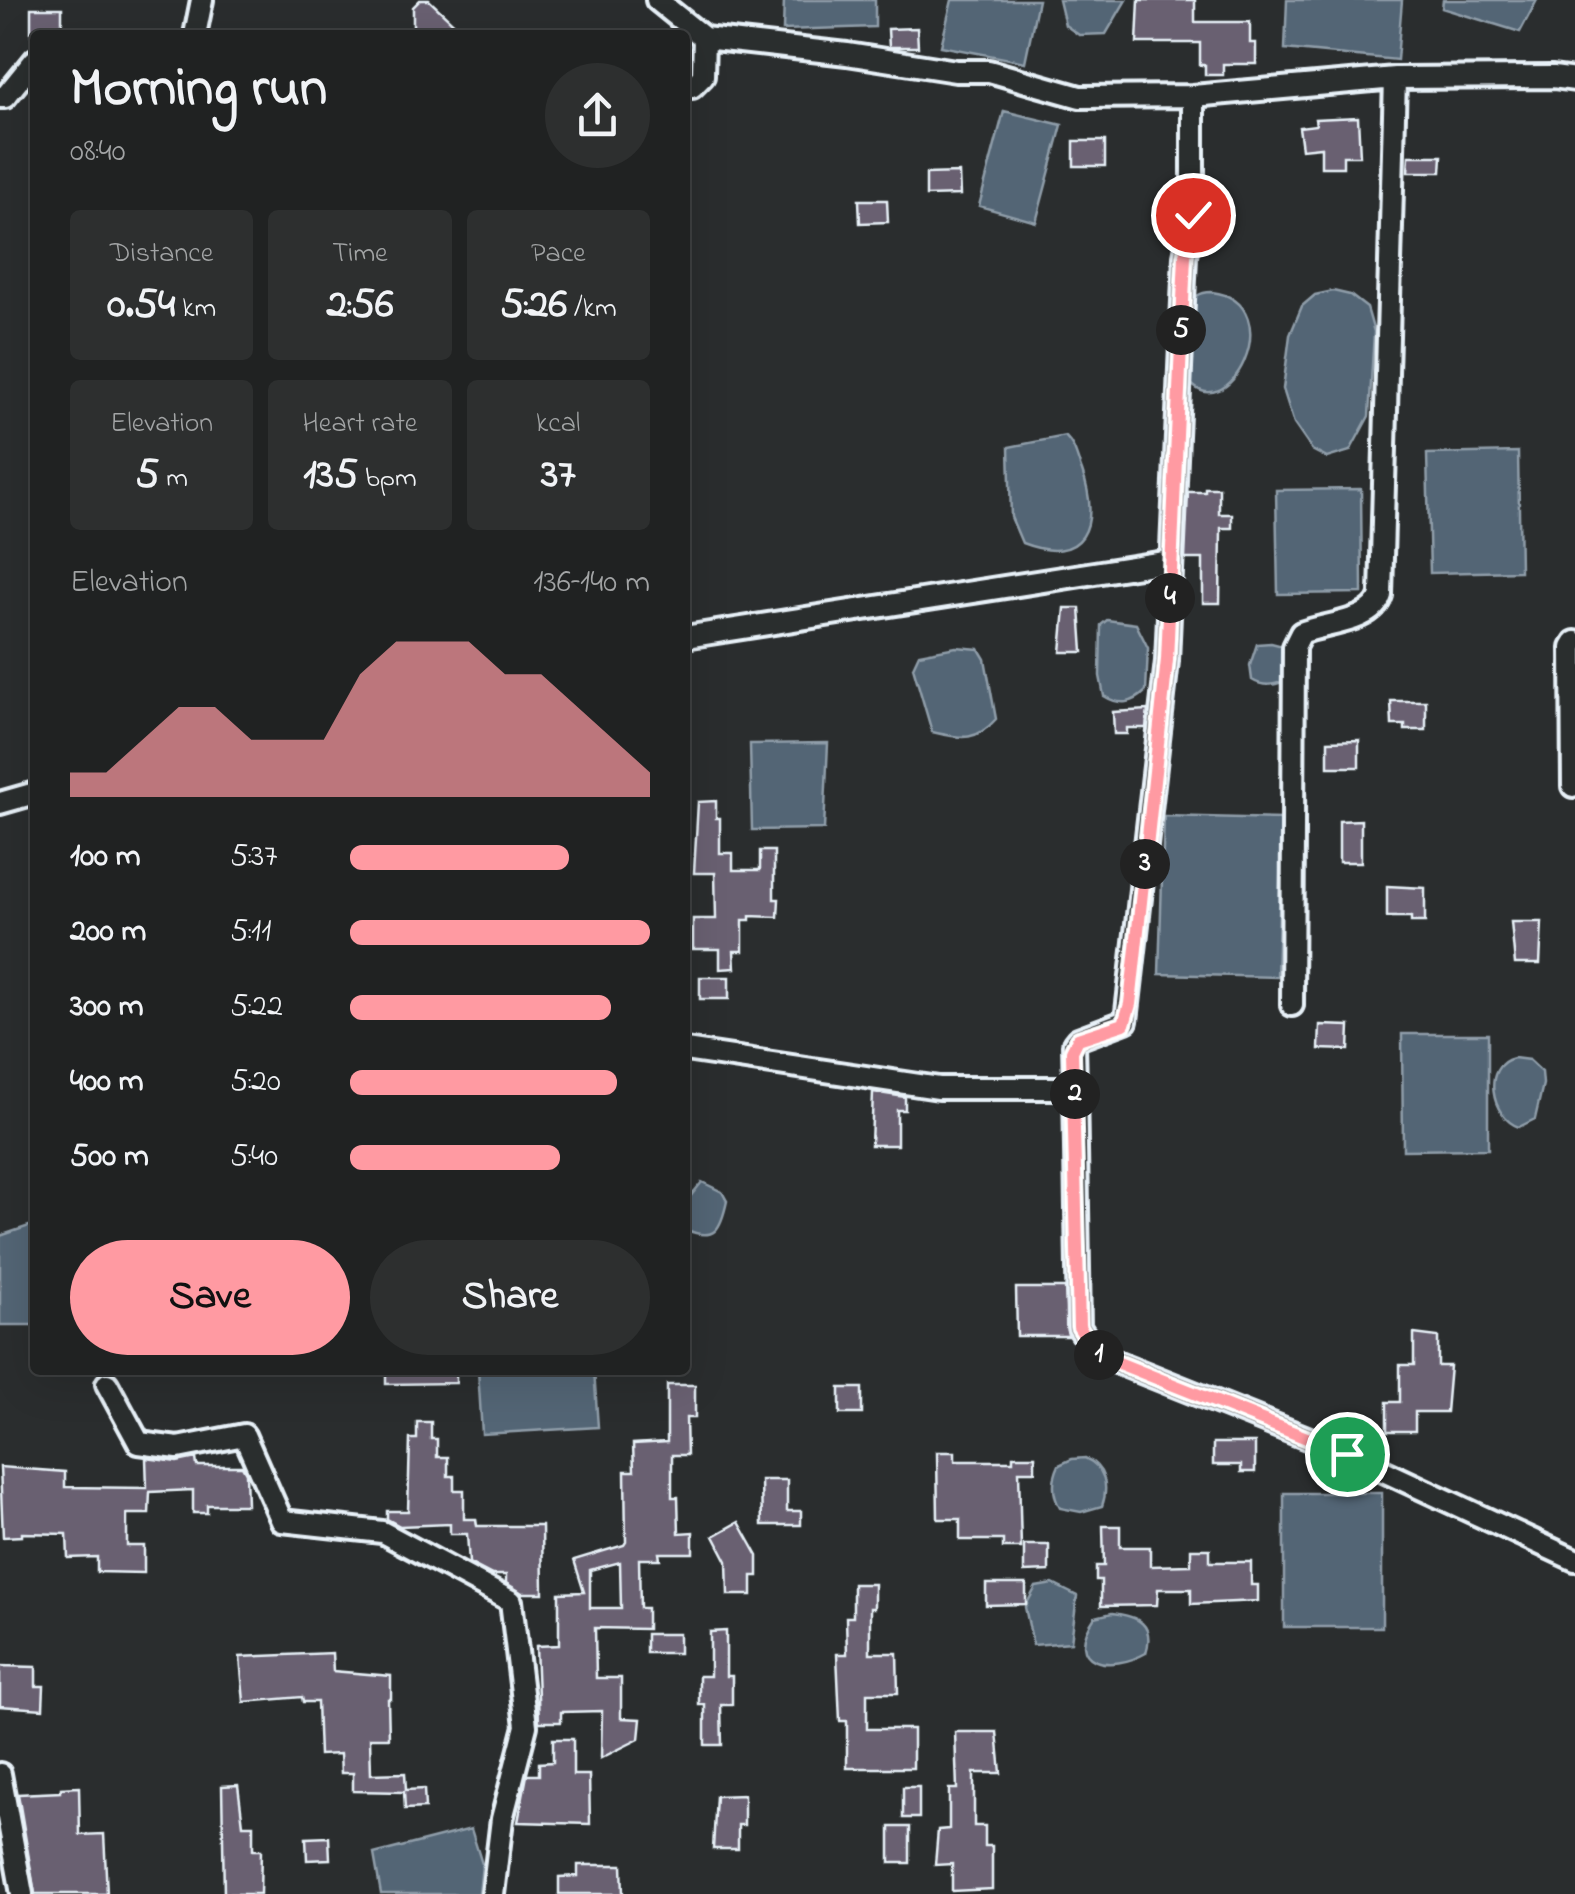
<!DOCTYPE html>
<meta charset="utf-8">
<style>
:root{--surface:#202222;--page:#2d2f2f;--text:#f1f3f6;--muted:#a2a4a5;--line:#3d3f40;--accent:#ff9aa2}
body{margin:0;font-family:"Indie Flower",sans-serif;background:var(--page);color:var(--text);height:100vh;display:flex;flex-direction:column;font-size:38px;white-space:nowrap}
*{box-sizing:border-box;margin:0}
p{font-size:32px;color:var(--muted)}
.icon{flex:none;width:55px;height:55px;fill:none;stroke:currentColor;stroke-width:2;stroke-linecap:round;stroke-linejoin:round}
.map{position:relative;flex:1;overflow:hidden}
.details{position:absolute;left:30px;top:30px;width:660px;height:1345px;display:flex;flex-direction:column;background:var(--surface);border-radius:10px;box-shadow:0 10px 40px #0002,0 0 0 2px var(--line)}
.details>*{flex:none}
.pin{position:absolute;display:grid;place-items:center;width:85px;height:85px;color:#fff;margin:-42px;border:5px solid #fff;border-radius:50%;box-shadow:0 2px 10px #0007}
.km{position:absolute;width:50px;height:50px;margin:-25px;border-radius:50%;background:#222;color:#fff;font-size:28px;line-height:50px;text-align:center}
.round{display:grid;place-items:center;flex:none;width:105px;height:105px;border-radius:52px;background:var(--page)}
.overview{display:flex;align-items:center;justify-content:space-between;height:170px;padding:0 40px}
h1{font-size:55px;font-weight:700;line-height:75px}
.metrics{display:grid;grid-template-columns:repeat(3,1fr);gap:15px;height:170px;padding:10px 40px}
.metrics div{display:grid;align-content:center;border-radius:10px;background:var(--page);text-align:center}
.metrics b{font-size:42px;font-weight:700}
.metrics small{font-size:28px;font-weight:400}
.metrics p{font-size:28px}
.chart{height:280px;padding:20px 40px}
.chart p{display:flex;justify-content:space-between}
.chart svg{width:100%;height:180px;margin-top:10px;fill:var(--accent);opacity:.7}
.action{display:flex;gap:20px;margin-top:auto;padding:20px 40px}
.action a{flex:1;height:115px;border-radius:60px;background:var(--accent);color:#111;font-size:40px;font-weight:700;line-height:115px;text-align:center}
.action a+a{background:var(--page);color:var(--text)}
ul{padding:0 40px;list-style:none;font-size:32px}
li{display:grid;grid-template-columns:160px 120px 1fr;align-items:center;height:75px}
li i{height:25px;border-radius:12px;background:var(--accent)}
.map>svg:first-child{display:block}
.water{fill:#536575;stroke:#8f9da9;stroke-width:2.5}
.building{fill:#696071;stroke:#e8f1f8;stroke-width:2.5;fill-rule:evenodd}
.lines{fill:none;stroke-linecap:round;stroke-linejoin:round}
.street-casing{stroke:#e8f1f8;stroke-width:28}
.street{stroke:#2a2d2e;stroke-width:20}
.route-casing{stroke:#fff;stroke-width:20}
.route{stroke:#ff9aa2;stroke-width:12}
</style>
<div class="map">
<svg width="1575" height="1894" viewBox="0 0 1575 1894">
<rect width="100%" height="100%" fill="#2a2d2e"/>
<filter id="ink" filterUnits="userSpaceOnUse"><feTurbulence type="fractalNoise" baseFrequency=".01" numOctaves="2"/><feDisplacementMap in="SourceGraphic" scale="20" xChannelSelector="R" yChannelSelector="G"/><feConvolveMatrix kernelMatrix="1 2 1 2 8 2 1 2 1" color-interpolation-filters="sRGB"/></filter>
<g filter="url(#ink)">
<path class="water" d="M784,0H875V27L783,30Z
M952,0H1038L1025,62L941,46Z
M1059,0H1126L1106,34L1079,35L1065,25Z
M1287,0H1402L1397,60L1285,49Z
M1443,0H1537L1520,32L1442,8Z
M1004,111L1062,125L1036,222L979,206Z
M1333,291L1350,295L1367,308L1374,332L1369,416L1350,451L1327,458L1312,450L1294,424L1283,389L1290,335L1302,306L1315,295Z
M1212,292C1293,302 1226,438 1185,376C1186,359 1184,306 1197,296C1201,293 1207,292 1212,292Z
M1065,436C1076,447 1076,456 1082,471C1101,525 1085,567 1022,543L1011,517L1009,447Z
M1518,452L1520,571L1430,573L1427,454Z
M1361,489L1362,593L1278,594L1276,490Z
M1107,620L1136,624L1148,648L1146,691C1133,704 1120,706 1104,696L1100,676L1101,625Z
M1271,643L1283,646L1287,656L1284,681C1273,686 1263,687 1252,680L1250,665L1257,644Z
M956,647L979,649L985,659L996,719C975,743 961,738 932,732L913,667L919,654Z
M828,743L824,829L752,830L750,744Z
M1164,816L1282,819L1277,977L1159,974Z
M1402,1034H1488V1149L1403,1150Z
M1514,1058L1529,1060L1542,1072L1543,1084L1535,1119L1519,1127C1491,1118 1481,1065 1514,1058Z
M702,1182L722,1192L727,1201C721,1229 715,1243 685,1229V1203Z
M35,1224V1325H0V1236Z
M478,1370H594L598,1427L482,1434Z
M1085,1458C1105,1467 1109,1486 1102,1506L1081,1512L1060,1508C1052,1494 1052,1480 1059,1465L1072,1459Z
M1284,1493H1382V1627H1284Z
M1053,1584L1077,1596L1071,1642L1033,1645L1025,1607L1036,1587Z
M1112,1613C1138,1616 1155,1624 1146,1653C1111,1673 1062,1665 1095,1617Z
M471,1829L482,1864L479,1894H381L374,1854Z"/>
<path class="building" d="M420,0H429L466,35H413V7Z
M1139,0H1195V22H1250V43H1256V64H1223V75H1205V65H1200V43H1137Z
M31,8H62V35H31Z
M917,28L918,47H889L888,29Z
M1358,117L1360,156H1343V167H1321V147L1302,149L1299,127L1316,125L1315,119Z
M1074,141H1105V166H1074Z
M1409,156H1442L1441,172H1408Z
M959,173L960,195L926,196V174Z
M859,200H887L888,222L860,223Z
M1205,488H1219V514H1232V528H1221L1220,603H1203V559H1185L1188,492H1205Z
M1065,608H1080L1083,652H1061Z
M1391,701H1426V730H1405V725H1392Z
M1148,710L1146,728H1127V734H1114L1113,712Z
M1359,740V767H1328V741Z
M716,801V818H720V853H733V870H760V851H774V899H779L778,917L750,916V920H743V951H734L735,968L720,969V949H693V919H716L715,873H694L698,802Z
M1361,820V862H1339V821Z
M1387,886L1425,888V922H1411V917H1387Z
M1511,922H1542L1540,964H1515Z
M700,977H729V999H700Z
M1320,1025L1350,1026L1349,1050L1319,1049Z
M873,1092L905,1097V1110H897V1145H871Z
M1016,1288H1065L1068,1336H1017Z
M1414,1334L1438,1337V1366H1450L1446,1412H1415V1431H1387V1402H1400V1365H1414Z
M386,1370H456V1383L386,1384Z
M667,1385H695V1418H686L687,1455H672V1497H678L679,1533L693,1532V1553H659L660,1559H639L640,1608H647V1629L595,1628L596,1678H621V1718L641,1719L639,1739L601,1758L602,1711L561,1712V1722H539L536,1646L559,1645V1593L584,1592L574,1560L624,1545L626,1542L625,1471H634L633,1444L667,1442ZM620,1562L621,1608H590V1570Z
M840,1388H862V1414H840Z
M417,1422H431V1439H437V1457H448V1476H454V1490H464V1519H476L477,1526H542L543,1593H522L506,1583V1575H492L469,1563L467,1534H450V1524L400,1526L387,1519V1511H408L410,1439H417Z
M1213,1443H1255V1472H1241V1465H1213Z
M937,1452H955V1461H1013V1456H1035V1471H1019L1021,1548H1003V1540H960V1519H938Z
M146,1458L177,1462L196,1458L197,1466H242L246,1473L247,1505H207V1513H193V1490L150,1492L149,1514H127V1546H144V1573L97,1572V1557L68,1558L67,1534L22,1533V1536L3,1537L0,1467L65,1472V1487L147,1488Z
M761,1480H787V1511H801V1525H762Z
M739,1522L758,1556V1576H752V1595H728L727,1561L714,1536Z
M1103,1526H1120V1547H1150V1566L1191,1565V1549H1210V1562H1251V1585H1258V1601L1191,1604V1589H1158L1157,1605L1101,1606V1580H1096V1566H1104Z
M1024,1545H1049V1571L1024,1572Z
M853,1584H874V1608H870V1653H897L898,1693H867V1729H913V1768H847V1721H840L837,1654H847L846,1617H853Z
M986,1584H1026V1604L986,1605Z
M726,1631V1676H732V1705H721L722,1745H705V1705H699V1676H710V1632Z
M646,1634H679V1653H646Z
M332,1653L333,1671L391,1676V1699H388L389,1738H370L371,1774L405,1773L406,1790L424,1789L425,1808L405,1809L404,1792L353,1791V1773H341L340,1754L319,1755L317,1702H303L302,1697L244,1702L240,1657Z
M0,1666L36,1667V1686H44L43,1709L0,1706Z
M955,1732H997L1001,1773H974V1826H985V1846H992V1889L952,1891V1864L935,1865L938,1830L949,1829V1789H957Z
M553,1739H573V1775H589L590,1824L518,1822L527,1775H539V1763L553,1762Z
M238,1785L243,1825H253V1850H261L260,1894H224L222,1786Z
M79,1787L80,1835L104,1834L107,1894H35L18,1794L61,1792V1788Z
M903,1787H919V1818H903Z
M744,1795V1825H738V1849H713L716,1796Z
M890,1827H910V1863H890Z
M329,1837L330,1859L307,1860L306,1838Z
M578,1865H622L623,1894H559V1877L578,1876Z"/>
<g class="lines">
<defs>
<path id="street" d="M657,0L704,38L847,54L956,71H989L1080,97L1193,96L1395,78L1553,77L1575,80
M195,35L202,0
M685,87H692L703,76L704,38
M0,97H5L35,60
M685,637L1171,561
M1573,786L1572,647L1575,642
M0,803L35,793
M1292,1005L1294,647L1301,633C1325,623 1373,623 1381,595L1395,78
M685,1050L939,1088H1075L1074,1044L1078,1039L1126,1021L1167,661L1185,256L1193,215V96
M1075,1088L1079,1327L1096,1354L1347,1454L1575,1560
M107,1384L139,1443L178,1448L244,1435L282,1521L382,1532L511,1601L526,1726L502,1819L493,1894
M0,1774L22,1894"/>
</defs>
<use href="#street" class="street-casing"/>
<use href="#street" class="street"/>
</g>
</g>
<g class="lines" filter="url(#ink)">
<defs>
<path id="route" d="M1193,215L1185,256L1167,660L1130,1004L1124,1024L1078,1039L1072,1051L1079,1327L1096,1354L1347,1454"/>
</defs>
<use href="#route" class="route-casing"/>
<use href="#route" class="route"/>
</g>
</svg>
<div class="pin" style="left:1347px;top:1454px;background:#1e9e55"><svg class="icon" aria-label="arrive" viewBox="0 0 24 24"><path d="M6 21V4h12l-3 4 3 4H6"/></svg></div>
<div class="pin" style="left:1193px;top:215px;background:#d93025"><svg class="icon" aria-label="check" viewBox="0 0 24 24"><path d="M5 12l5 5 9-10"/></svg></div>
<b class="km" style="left:1099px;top:1355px">1</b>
<b class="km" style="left:1075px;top:1094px">2</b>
<b class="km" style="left:1145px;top:864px">3</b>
<b class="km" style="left:1170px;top:598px">4</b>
<b class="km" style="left:1181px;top:330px">5</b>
<section class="details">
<div class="overview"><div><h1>Morning run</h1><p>08:40</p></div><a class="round"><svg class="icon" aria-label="share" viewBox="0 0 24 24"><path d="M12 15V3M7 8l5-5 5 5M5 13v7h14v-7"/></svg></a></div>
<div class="metrics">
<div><p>Distance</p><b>0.54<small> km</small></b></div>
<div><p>Time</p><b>2:56</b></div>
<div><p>Pace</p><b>5:26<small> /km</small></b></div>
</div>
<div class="metrics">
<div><p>Elevation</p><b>5<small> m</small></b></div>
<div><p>Heart rate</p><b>135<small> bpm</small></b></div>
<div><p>kcal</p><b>37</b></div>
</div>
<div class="chart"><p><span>Elevation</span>136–140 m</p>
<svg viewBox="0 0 160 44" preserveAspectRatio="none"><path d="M0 44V38L10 38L20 30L30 22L40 22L50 30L60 30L70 30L80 14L90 6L100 6L110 6L120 14L130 14L140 22L150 30L160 38V44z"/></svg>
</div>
<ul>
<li><b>100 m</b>5:37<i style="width:73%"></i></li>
<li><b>200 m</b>5:11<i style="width:100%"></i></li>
<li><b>300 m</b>5:22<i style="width:87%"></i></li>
<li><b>400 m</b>5:20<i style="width:89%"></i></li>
<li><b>500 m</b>5:40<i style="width:70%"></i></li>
</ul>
<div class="action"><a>Save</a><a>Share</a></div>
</section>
</div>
